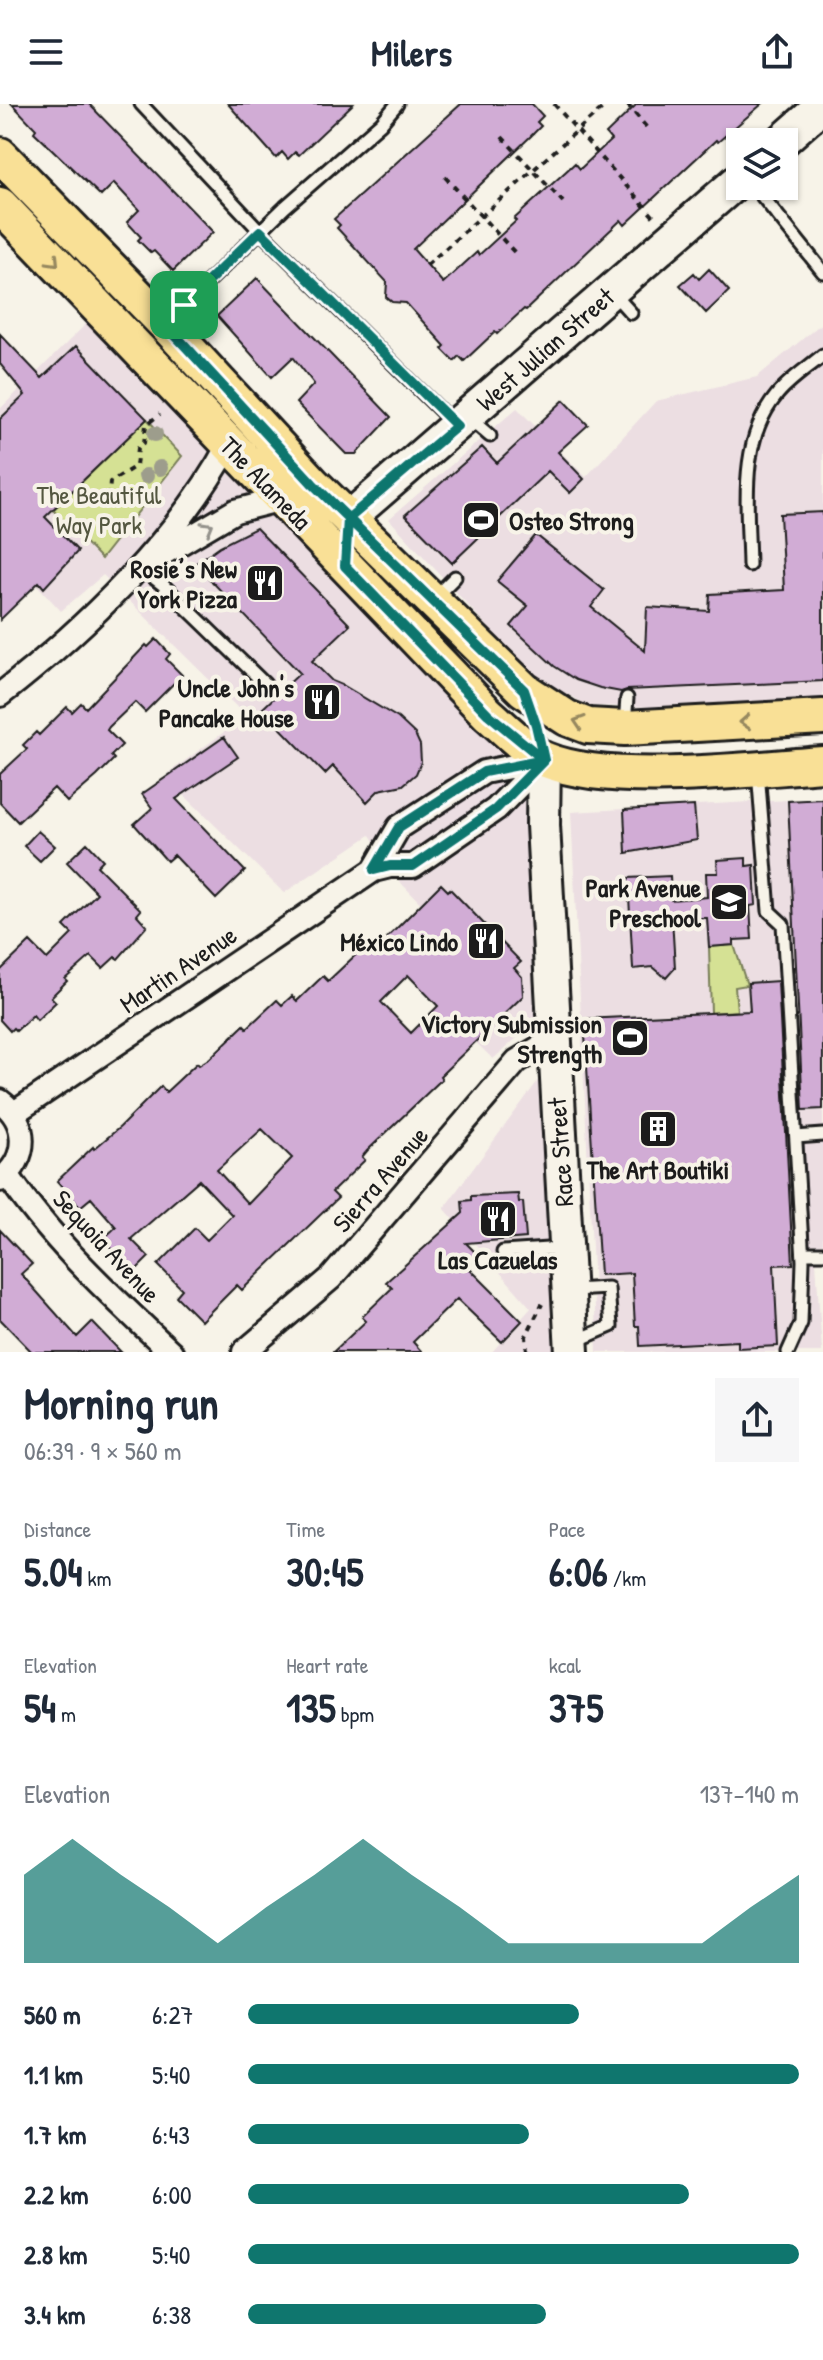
<!DOCTYPE html>
<meta charset="utf-8">
<style>
:root{--surface:#fff;--page:#f6f6f7;--text:#1f2937;--muted:#747a83;--accent:#0f766e}
body{margin:0;font-family:"Patrick Hand",sans-serif;background:var(--page);color:var(--text);height:100vh;display:flex;flex-direction:column;font-size:30px;white-space:nowrap}
*{box-sizing:border-box;margin:0}
p{font-size:26px;color:var(--muted)}
.icon{flex:none;width:44px;height:44px;fill:none;stroke:currentColor;stroke-width:2;stroke-linecap:round;stroke-linejoin:round}
.map{position:relative;height:1248px;overflow:hidden}
.side{display:flex;flex-direction:column;background:var(--surface);flex:1}
.side>*{flex:none}
.controls{position:absolute;left:726px;top:24px;display:grid;gap:16px}
.controls a{display:grid;place-items:center;width:72px;height:72px;border-radius:0px;background:var(--surface);box-shadow:0 2px 6px #0004;font-size:40px}
.pin{position:absolute;display:grid;place-items:center;width:68px;height:68px;color:#fff;margin:-34px;border-radius:16px;box-shadow:0 4px 12px #0006}
.round{display:grid;place-items:center;flex:none;width:84px;height:84px;border-radius:0px;background:var(--page)}
.headline{display:flex;align-items:center;justify-content:space-between;height:136px;padding:0 24px}
h1{font-size:44px;font-weight:700;line-height:60px}
.metrics{display:grid;grid-template-columns:repeat(3,1fr);gap:12px;height:136px;padding:8px 24px}
.metrics div{display:grid;align-content:center}
.metrics b{font-size:40px;font-weight:700}
.metrics small{font-size:22px;font-weight:400}
.metrics p{font-size:22px}
.chart{height:224px;padding:16px 24px}
.chart p{display:flex;justify-content:space-between}
.chart svg{width:100%;height:144px;margin-top:8px;fill:var(--accent);opacity:.7}
ul{padding:0 24px;list-style:none;font-size:26px}
li{display:grid;grid-template-columns:128px 96px 1fr;align-items:center;height:60px}
li i{height:20px;border-radius:10px;background:var(--accent)}
header{display:flex;justify-content:space-between;align-items:center;height:104px;padding:0 24px;background:var(--surface);font-size:36px;font-weight:700}
.map>svg:first-child{display:block}
.built{fill:#ecdee2}
.green{fill:#d5e194;stroke:#787e58;stroke-width:2}
.building{fill:#d1acd5;stroke:#1c1c1c;stroke-width:2;fill-rule:evenodd}
.lines{fill:none;stroke-linecap:round;stroke-linejoin:round}
.lane-casing{stroke:#1c1c1c;stroke-width:17}
.street-casing{stroke:#1c1c1c;stroke-width:28}
.secondary-casing{stroke:#1c1c1c;stroke-width:38}
.primary-casing{stroke:#1c1c1c;stroke-width:40}
.path{stroke:#1c1c1c;stroke-width:4;stroke-dasharray:6 6;stroke-linecap:butt}
.lane{stroke:#f7f3e8;stroke-width:11}
.street{stroke:#f7f3e8;stroke-width:22}
.secondary{stroke:#f7f3e8;stroke-width:32}
.primary{stroke:#f9e096;stroke-width:34}
.tree{fill:#9d9d8c}
.oneway{stroke:#96885f}
.oneway2{stroke:#94928c}
.route-casing{stroke:#fff;stroke-width:16}
.route{stroke:#0f766e;stroke-width:10}
.labels{text-anchor:middle;dominant-baseline:central;stroke-width:8;stroke-linejoin:round;paint-order:stroke}
.street-label{font-size:26px;fill:#1c1c1c;stroke:#f7f3e8}
.park-label{font-size:26px;fill:#545740;stroke:#f7f3e8}
.poi-label{font-size:26px;font-weight:bold;fill:#1c1c1c;stroke:#f7f3e8;text-anchor:end}
</style>
<header><svg class="icon" aria-label="menu" viewBox="0 0 24 24"><path d="M4 6h16M4 12h16M4 18h16"/></svg>Milers<svg class="icon" aria-label="share" viewBox="0 0 24 24"><path d="M12 15V3M7 8l5-5 5 5M5 13v7h14v-7"/></svg></header>
<div class="map">
<svg width="823" height="1248" viewBox="0 0 823 1248">
<rect width="100%" height="100%" fill="#f7f3e8"/>
<filter id="ink" filterUnits="userSpaceOnUse"><feTurbulence type="fractalNoise" baseFrequency=".0125" numOctaves="2"/><feDisplacementMap in="SourceGraphic" scale="16" xChannelSelector="R" yChannelSelector="G"/><feConvolveMatrix kernelMatrix="1 2 1 2 8 2 1 2 1" color-interpolation-filters="sRGB"/></filter>
<g filter="url(#ink)">
<path class="built" d="M88,218L528,664L543,911L493,955L424,888L468,848L402,780L370,731L284,789L182,689L168,669L246,612L103,471L61,507L0,441V305Z
M823,218V594L661,603L589,602L532,571L389,415L517,304L586,373L656,297L757,273Z
M823,694V1157L816,1158L822,1248H597L571,708Z
M546,966L555,1248H492L531,1204L444,1104Z"/>
<path class="green" d="M147,315L182,352L101,455L53,406Z
M734,841L747,881L735,883L737,907L711,909L709,843Z"/>
<path class="building" d="M12,0H89L213,128L173,167L154,147L151,149L138,136L141,133L127,118L139,106L114,79L101,92L34,28L36,25Z
M228,0H353L299,51L295,48L288,55L282,48L276,54Z
M461,0H532L543,12L537,18L541,22L531,32L413,145L443,179L477,148L479,151L516,117L514,115L575,59L580,65L611,36L606,30L637,0H762L718,38L716,36L625,121L621,116L526,206L524,205L497,230L495,228L464,257L459,252L454,257L442,245L445,242L406,199L392,198L386,193L387,178L337,124L340,121L334,115Z
M709,165L729,187L706,209L680,181L694,169L699,175Z
M257,174L391,313L356,350H346L296,299L314,280L293,253L272,273L217,212Z
M0,230L42,274L76,242L147,315L45,413L78,447L44,484L39,478L0,516V315L25,291L0,260Z
M564,296L588,321L558,348L584,375L570,389L548,367L452,459L405,411L482,343L497,359Z
M823,408V577L627,586L621,588L600,584L576,576L554,562L511,522L528,502L497,477L536,431L604,486L591,503L645,547L647,503L709,507L710,490L784,486L780,410Z
M256,424L350,521L312,557L332,577L344,582L398,614L415,630L420,641L421,658L416,670L403,681L379,686L367,698L333,662L325,670L262,605L300,569L195,460L220,442Z
M156,535L170,550L166,555L182,571L145,608L135,598L109,623L107,626L122,641L111,652L114,655L97,672L67,698L54,684L18,718L0,699V670L27,645L23,641L36,628L39,631L67,603L72,608L81,599L86,604L146,541L148,543Z
M224,633L238,653L176,695L245,767L216,795L174,751L167,757L134,720L152,704L142,690Z
M823,695V1005L803,1006L788,697Z
M694,702L697,736L626,749L624,706Z
M38,727L55,742L40,757L24,742Z
M87,739L103,756L97,762L141,806L137,811L147,822L118,855L115,853L103,864L91,852L65,875L67,877L51,893L56,898L37,916L33,911L16,927L13,924L10,927L0,916V867L30,838L47,855L72,830L64,822L97,789L67,758Z
M746,754V762L754,761L756,801L750,802L752,835L734,836V841L709,843L707,814H672L675,864L666,874L653,863L633,865L628,774L670,772L671,796L707,793L706,769H718L717,756Z
M441,780L448,787L450,785L521,858L514,864L522,873L523,892L440,972L442,975L367,1047L362,1053L365,1056L332,1088L338,1094L242,1186L237,1181L201,1217L176,1192L182,1185L158,1161L195,1124L207,1136L232,1111L199,1076L131,1135L149,1153L136,1166L102,1136L116,1123L91,1094L80,1103L57,1077L93,1043L94,1045L120,1023L161,982L166,988L197,959L199,961L210,954L244,921L247,924L277,896L282,901L292,892L297,897L323,872L328,877L363,844L366,846L375,838L379,842ZM408,871L438,902L411,929L381,898ZM262,1025L292,1054L248,1100L217,1066Z
M778,877L793,1160L774,1161L778,1242L738,1244V1237L640,1242L639,1222H635L632,1169L600,1171L584,915L750,907L748,879Z
M518,1090L519,1098H523L526,1134L466,1139L479,1152L468,1163L522,1217L502,1238L457,1195L413,1238L422,1248H333L366,1217L362,1213L392,1184L386,1178L463,1109L462,1097L471,1096V1092Z
M0,1126L32,1160L21,1170L77,1233L92,1218L121,1248H32L0,1215Z"/>
<g class="lines">
<defs>
<path id="lane" d="M141,0L260,127L453,319
M754,82L823,168
M613,189L631,209
M168,217L285,103L381,19L397,0
M468,313L490,332
M749,461C748,404 738,339 776,292C788,276 808,264 823,251
M140,463L163,481L265,580
M435,493L455,473
M625,620L627,594
M758,667L769,807L783,820L803,1157L801,1219L788,1248
M796,1033L823,1031
M503,1148L563,1144
M803,1149H823
M573,1186L608,1184L611,1222L576,1237"/>
<path id="street" d="M152,456L235,407L282,395
M0,591C85,525 178,435 229,340
M374,766L399,723L484,668L544,656
M0,997C29,1018 29,1055 0,1076
M14,1009L374,766L390,762H413L496,705L544,656
M7,1070C52,1138 113,1193 171,1248
M244,1248L331,1174L517,957L554,935"/>
<path id="secondary" d="M781,38L823,1
M348,415L740,75
M544,656L543,721L572,1248"/>
<path id="primary" d="M0,51L165,220L313,380L524,586L567,614L588,622L625,624L823,613
M0,101L488,610C502,622 530,650 546,656C612,683 750,665 823,660"/>
</defs>
<use href="#lane" class="lane-casing"/>
<use href="#street" class="street-casing"/>
<use href="#secondary" class="secondary-casing"/>
<use href="#primary" class="primary-casing"/>
<path class="path" d="M554,0L654,113
M627,0L647,24
M502,33L563,98
M445,73L517,151
M427,161L607,0
M94,398L109,389L110,378L136,362L138,344L144,339L146,321L160,310
M527,1248L526,1232L542,1200"/>
<use href="#lane" class="lane"/>
<use href="#street" class="street"/>
<use href="#secondary" class="secondary"/>
<use href="#primary" class="primary"/>
</g>
<g class="tree">
<circle cx="155" cy="330" r="8"/>
<circle cx="160" cy="364" r="8"/>
<circle cx="146" cy="372" r="8"/>
</g>
<defs><path id="oneway-chevron" d="M-2-3.5L2.5 0L-2 3.5" fill="none" stroke-width="1.6" stroke-linecap="round" stroke-linejoin="round" transform="scale(2)"/></defs>
<g class="oneway">
<use href="#oneway-chevron" transform="translate(54 157) rotate(46)"/>
<use href="#oneway-chevron" transform="translate(579 618) rotate(-162)"/>
<use href="#oneway-chevron" transform="translate(745 618) rotate(177)"/>
</g>
<use class="oneway2" href="#oneway-chevron" transform="translate(208 423) rotate(-30)"/>
</g>
<g class="lines" filter="url(#ink)">
<defs>
<path id="route" d="M184,201L165,220L313,380L524,586L536,621L544,656L496,705L413,762H390L374,766L399,723L484,668L544,656L488,610L345,462L348,415L457,322L260,127L184,201"/>
</defs>
<use href="#route" class="route-casing"/>
<use href="#route" class="route"/>
</g>
<defs>
<symbol id="stadium-square" viewBox="-11 -11 22 22"><rect x="-9" y="-9" width="18" height="18" rx="4" fill="#1c1c1c" stroke="#f7f3e8"/><path d="M0-5a6.5 5 0 1 0 0 10a6.5 5 0 1 0 0-10ZM-3.5-1.8h7v3.6h-7Z" fill="#fff"/></symbol>
<symbol id="restaurant-square" viewBox="-11 -11 22 22"><rect x="-9" y="-9" width="18" height="18" rx="4" fill="#1c1c1c" stroke="#f7f3e8"/><path d="M-5-6h1v4h1v-4h1v4h1v-4h1v5L-1.5 .5V6h-2V.5L-5-1ZM5-6V6H3V1.5H1.5Q1.5-4 5-6Z" fill="#fff"/></symbol>
<symbol id="school-square" viewBox="-11 -11 22 22"><rect x="-9" y="-9" width="18" height="18" rx="4" fill="#1c1c1c" stroke="#f7f3e8"/><path d="M0-5L7-2L0 1L-7-2ZM-4 1L0 2.5L4 1V4Q0 6-4 4Z" fill="#fff"/></symbol>
<symbol id="building-square" viewBox="-11 -11 22 22"><rect x="-9" y="-9" width="18" height="18" rx="4" fill="#1c1c1c" stroke="#f7f3e8"/><path d="M-4-6H4V6H1V3H-1V6H-4ZM-2.5-4.3h1.7v1.8h-1.7ZM.8-4.3h1.7v1.8H.8ZM-2.5-1h1.7V.8h-1.7ZM.8-1h1.7V.8H.8Z" fill="#fff"/></symbol>
</defs>
<g fill-rule="evenodd">
<use href="#stadium-square" x="459" y="394" width="44" height="44"/>
<use href="#restaurant-square" x="243" y="457" width="44" height="44"/>
<use href="#restaurant-square" x="300" y="576" width="44" height="44"/>
<use href="#school-square" x="707" y="776" width="44" height="44"/>
<use href="#restaurant-square" x="464" y="815" width="44" height="44"/>
<use href="#stadium-square" x="608" y="912" width="44" height="44"/>
<use href="#building-square" x="636" y="1003" width="44" height="44"/>
<use href="#restaurant-square" x="476" y="1093" width="44" height="44"/>
</g>
<g class="labels">
<g class="street-label">
<text transform="translate(545 245) rotate(-41)">West Julian Street</text>
<text transform="translate(266 379) rotate(46)">The Alameda</text>
<text transform="translate(178 865) rotate(-34)">Martin Avenue</text>
<text transform="translate(560 1048) rotate(-94)">Race Street</text>
<text transform="translate(380 1075) rotate(-49)">Sierra Avenue</text>
<text transform="translate(107 1142) rotate(47)">Sequoia Avenue</text>
</g>
<g class="park-label">
<text x="99" y="390">The Beautiful<tspan x="99" dy="30">Way Park</tspan></text>
</g>
<g class="poi-label">
<text x="509" y="416" text-anchor="start">Osteo Strong</text>
<text x="237" y="464">Rosie’s New<tspan x="237" dy="30">York Pizza</tspan></text>
<text x="294" y="583">Uncle John's<tspan x="294" dy="30">Pancake House</tspan></text>
<text x="701" y="783">Park Avenue<tspan x="701" dy="30">Preschool</tspan></text>
<text x="458" y="837">México Lindo</text>
<text x="602" y="919">Victory Submission<tspan x="602" dy="30">Strength</tspan></text>
<text x="658" y="1065" text-anchor="middle">The Art Boutiki</text>
<text x="498" y="1155" text-anchor="middle">Las Cazuelas</text>
</g>
</g>
</svg>
<div class="controls">
<a><svg class="icon" aria-label="layers" viewBox="0 0 24 24"><path d="M12 4l9 5-9 5-9-5zM3 14l9 5 9-5"/></svg></a>
</div>
<div class="pin" style="left:184px;top:201px;background:#1e9e55"><svg class="icon" aria-label="arrive" viewBox="0 0 24 24"><path d="M6 21V4h12l-3 4 3 4H6"/></svg></div>
</div>
<section class="side">
<div class="headline"><div><h1>Morning run</h1><p>06:39 · 9 × 560 m</p></div><a class="round"><svg class="icon" aria-label="share" viewBox="0 0 24 24"><path d="M12 15V3M7 8l5-5 5 5M5 13v7h14v-7"/></svg></a></div>
<div class="metrics">
<div><p>Distance</p><b>5.04<small> km</small></b></div>
<div><p>Time</p><b>30:45</b></div>
<div><p>Pace</p><b>6:06<small> /km</small></b></div>
</div>
<div class="metrics">
<div><p>Elevation</p><b>54<small> m</small></b></div>
<div><p>Heart rate</p><b>135<small> bpm</small></b></div>
<div><p>kcal</p><b>375</b></div>
</div>
<div class="chart"><p><span>Elevation</span>137–140 m</p>
<svg viewBox="0 0 160 44" preserveAspectRatio="none"><path d="M0 44V17L10 6L20 17L30 27L40 38L50 27L60 17L70 6L80 17L90 27L100 38L110 38L120 38L130 38L140 38L150 27L160 17V44z"/></svg>
</div>
<ul>
<li><b>560 m</b>6:27<i style="width:60%"></i></li>
<li><b>1.1 km</b>5:40<i style="width:100%"></i></li>
<li><b>1.7 km</b>6:43<i style="width:51%"></i></li>
<li><b>2.2 km</b>6:00<i style="width:80%"></i></li>
<li><b>2.8 km</b>5:40<i style="width:100%"></i></li>
<li><b>3.4 km</b>6:38<i style="width:54%"></i></li>
</ul>
</section>
